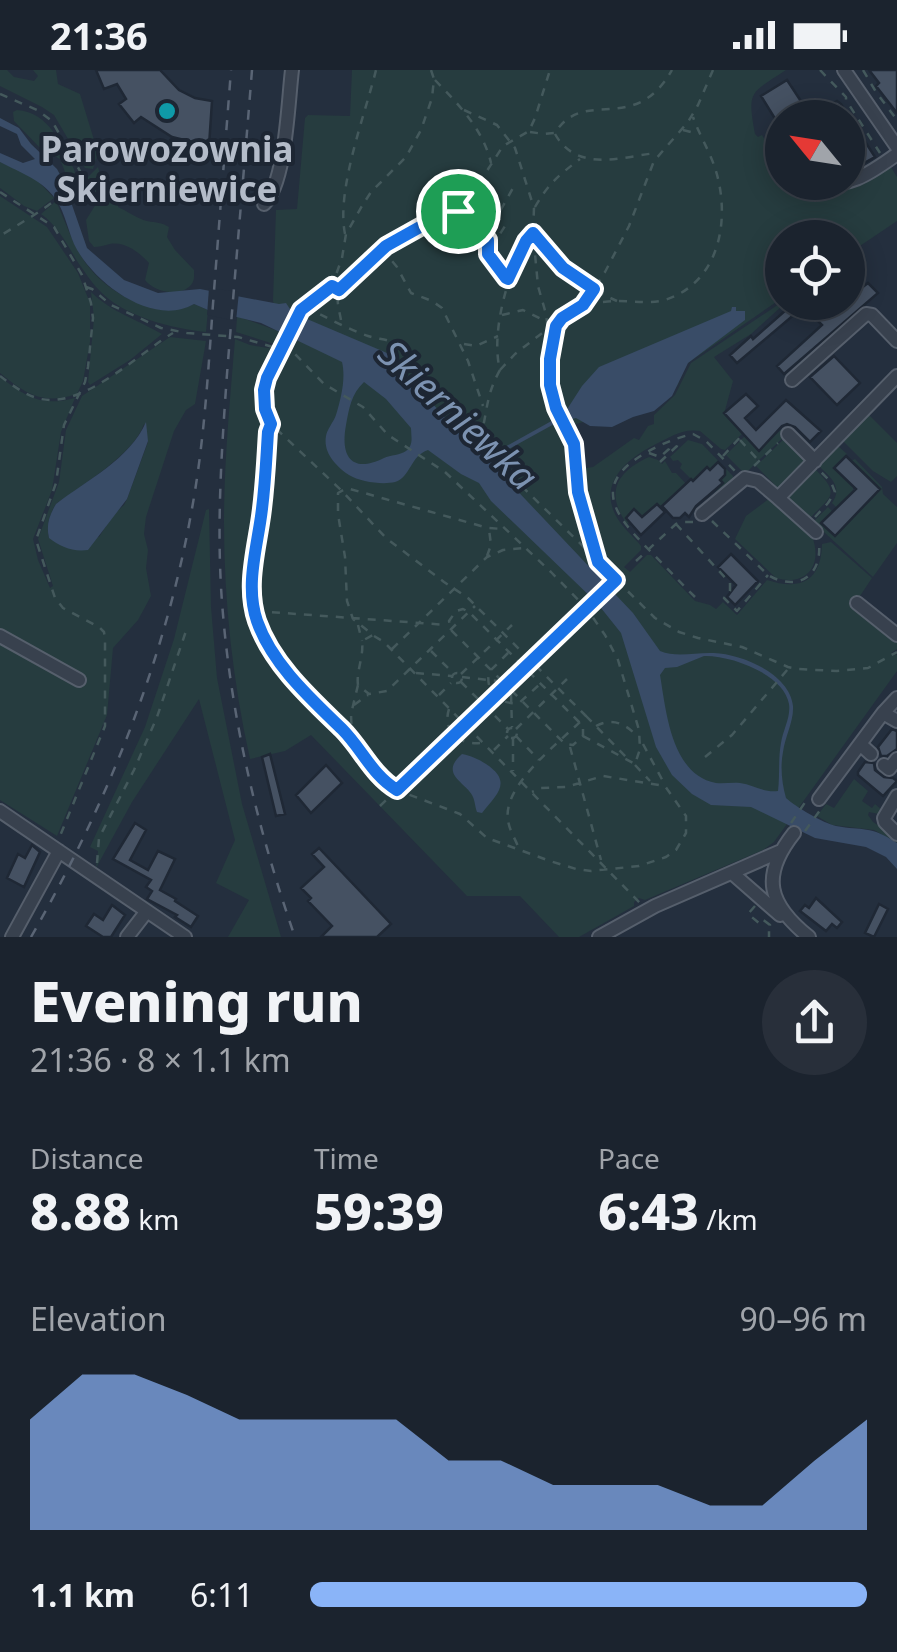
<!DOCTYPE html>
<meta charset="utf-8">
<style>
:root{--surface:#1b232e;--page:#282f3a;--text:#f1f3f6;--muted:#a0a4aa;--line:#39404a;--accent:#8ab4f8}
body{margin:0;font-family:"Noto Sans",sans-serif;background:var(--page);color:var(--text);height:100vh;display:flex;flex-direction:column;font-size:38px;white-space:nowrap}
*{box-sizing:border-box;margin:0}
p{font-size:32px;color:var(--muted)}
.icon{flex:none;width:55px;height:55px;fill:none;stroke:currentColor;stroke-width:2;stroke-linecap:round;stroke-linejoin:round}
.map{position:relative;height:867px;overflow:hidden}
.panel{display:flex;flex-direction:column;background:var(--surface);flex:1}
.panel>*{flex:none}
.needle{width:65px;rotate:300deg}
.controls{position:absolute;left:765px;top:30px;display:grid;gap:20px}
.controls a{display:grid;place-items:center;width:100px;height:100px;border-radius:50%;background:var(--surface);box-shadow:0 5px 25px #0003,0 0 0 2px var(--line);font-size:50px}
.pin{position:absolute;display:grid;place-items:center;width:85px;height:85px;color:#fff;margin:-42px;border:5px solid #fff;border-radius:50%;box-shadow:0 2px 10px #0007}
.round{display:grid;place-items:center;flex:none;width:105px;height:105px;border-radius:52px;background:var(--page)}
.overview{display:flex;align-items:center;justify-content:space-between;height:170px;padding:0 30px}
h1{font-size:55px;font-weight:800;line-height:75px}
.stats{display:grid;grid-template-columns:repeat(3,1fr);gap:15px;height:170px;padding:10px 30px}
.stats div{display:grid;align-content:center}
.stats b{font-size:50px;font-weight:800}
.stats small{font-size:28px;font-weight:400}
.stats p{font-size:28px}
.chart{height:280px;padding:20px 30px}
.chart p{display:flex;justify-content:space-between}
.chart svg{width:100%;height:180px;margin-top:10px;fill:var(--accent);opacity:.7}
ul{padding:0 30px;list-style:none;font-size:32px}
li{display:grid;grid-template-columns:160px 120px 1fr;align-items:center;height:75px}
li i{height:25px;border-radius:12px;background:var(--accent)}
.status{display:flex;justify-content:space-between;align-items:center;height:70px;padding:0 50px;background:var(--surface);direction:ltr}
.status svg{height:28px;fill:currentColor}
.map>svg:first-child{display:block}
.green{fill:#263c3f;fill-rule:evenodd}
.water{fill:#394c67;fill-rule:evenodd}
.pier{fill:#242f3e}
.building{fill:#455162;stroke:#1f2835;stroke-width:2.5}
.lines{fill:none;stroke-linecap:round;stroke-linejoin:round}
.minor-casing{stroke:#565f6c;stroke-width:16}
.path{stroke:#44595c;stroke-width:2.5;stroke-dasharray:8 8;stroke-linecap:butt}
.minor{stroke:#38414e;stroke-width:12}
.rail{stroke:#5a6575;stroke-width:2.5;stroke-dasharray:10 10;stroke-linecap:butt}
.route-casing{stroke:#fff;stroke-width:20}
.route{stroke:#1a73e8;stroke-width:12}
.culture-dot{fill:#0f9aa8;stroke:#1d2633;stroke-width:4}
.labels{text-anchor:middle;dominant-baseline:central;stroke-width:8;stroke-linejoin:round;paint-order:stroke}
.poi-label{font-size:35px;font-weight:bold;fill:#b4bcc9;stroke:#1d2633}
.water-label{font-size:38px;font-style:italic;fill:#7c92b1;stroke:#1d2633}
</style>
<div class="status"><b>21:36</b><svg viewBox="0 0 49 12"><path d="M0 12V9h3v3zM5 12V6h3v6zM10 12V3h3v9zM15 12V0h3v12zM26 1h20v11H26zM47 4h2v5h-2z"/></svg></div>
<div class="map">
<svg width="897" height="867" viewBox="0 0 897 867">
<rect width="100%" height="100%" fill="#242f3e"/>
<path class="green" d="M0,0H7L14,7L34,11L38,6L33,0H56L58,14L80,24L98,83L93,99L85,98L54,45L42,37L0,16Z
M352,0H786C750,24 747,20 755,64L758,67L762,65L782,98V112L799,113L834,119L889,94L897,107V151L848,184V168H782V228L682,297L678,315L665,328L573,355L578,363L586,398L593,397L634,368L639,370L648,356L654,354V345L675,325L691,293L782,232V236L751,264L714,287L733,311L724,344L742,364L725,380L721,379L700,361C683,358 670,367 656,374C628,388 598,412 616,446C622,457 633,466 641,476V480L624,497L630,502L647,485H651L695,531L710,535L716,539L723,532L737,545L767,510C801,521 821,511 822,474L831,472L872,508L854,535L897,570V579L891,583L897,585V601L774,772L763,780L645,830L639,828L634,832V836L579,867H559L520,826H467L311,665L285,681L250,689C233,612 224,533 224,453C224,392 230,330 235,269L250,275L275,279L277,275L236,262L237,246L281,262L273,231L276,140L297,139L305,48L308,45L350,46Z
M17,40C50,43 60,73 74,99L75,103L71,107L65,102L60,89L41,79L14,51L13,42Z
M0,92L34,107L54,128L37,141L24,136L0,118Z
M98,97L102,112L119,130L118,137C127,141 138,149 147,151C157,153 161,152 169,157L167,167L175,180L194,200C194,206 195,211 190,216C178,228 153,221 145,210L149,193C140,183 125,171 110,174C105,175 99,177 94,177L89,171L86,150L96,134L91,130L78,136L73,130L78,117Z
M0,126L47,157L78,203L90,233V272L83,311L77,324C43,335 27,325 0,303Z
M56,131C67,155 75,183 93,202C116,228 162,250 194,234L208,240L206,262C171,258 123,247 98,219C91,212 85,202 79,194C67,175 59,157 41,144Z
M91,222C111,242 138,250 162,264L130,290L90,315L88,312L94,248Z
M170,267L206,271L195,334L186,340L174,361L146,447L144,464L148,480L146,498L151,526L138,550L113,578L107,645L57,766L0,730V307C26,327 42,337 75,328L61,362L52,420L33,469L38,490L50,518L53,516L38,469L59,412L66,360L82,326ZM144,354L148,372L127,429L124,435L113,445L99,467L49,468C46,455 49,446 56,434C82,415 134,384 144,354Z
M869,345L897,373V406L891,412L873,401L843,371Z
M784,357L785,366L759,390L756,389L758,391L745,404L726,385L745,366L759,381Z
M786,367L807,390L779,419L756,396Z
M688,370L702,374L733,406V410L712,430L710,428L723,414L720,410L725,405L723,397L719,392L711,401L707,397L693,411L680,398L682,394L678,390L673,391L670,387Z
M838,376L847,384L834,398L853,417V422L837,438L832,433C843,417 831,408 819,396Z
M649,387L658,390L662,394L665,391L672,403H676L688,416L671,428L670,437L665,442L657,434L642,447L634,440L626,448L630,452L627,454C605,423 616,402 649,387Z
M855,389L882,417L883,424L897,437V473L873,507L813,452L828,437L832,441L822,453L836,466L880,420L851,391Z
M816,400C841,425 831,426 809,449L788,428Z
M770,428L811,464C824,493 808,517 776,508L735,469L746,446Z
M209,439L211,537L217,608L242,734L281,867H228L249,830L216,813L235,770L199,629L132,732L96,798L98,781L90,777L145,657L174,569L206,440Z
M854,709L868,721L862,731L872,738L875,734L883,741L879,744L869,742L868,745L873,752L897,768V773L874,760L832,755L817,746L826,734L834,738Z"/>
<path class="water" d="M0,48L19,58L31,74L57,99L64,112L87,178L124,210L158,223L200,219L279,234L286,233L290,239L300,246L387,283L449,352L485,388L564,344L582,316L599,297L731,241L732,237H736V241H745V250L688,293L672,326L654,341L633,347L612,357L590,356L576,348L556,353L496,386L491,393L633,543L660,581C677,588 696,582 714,583C742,584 790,604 793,636C794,651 785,667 783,682C780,697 782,714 786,728C796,737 823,753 836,756C863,761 870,755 897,773V799L886,787L866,777L815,768L751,737L711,735L692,724L672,705L656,677L621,563L597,533L491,431L479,413L461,404L428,380C410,386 411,407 395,412C383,415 360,412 349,405C336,396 323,383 326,366C327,359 333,353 336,345C341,329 346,308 342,292L261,253L208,240L194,234C153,258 92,212 74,174C68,160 65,144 57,131C43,110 21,103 0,92V83L23,93L35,89L21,75L17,64L0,56ZM364,312L386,329L411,358C411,366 414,375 406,381C401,385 390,385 384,388C352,404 340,387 346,355C349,339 351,324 364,312ZM704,586C730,585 784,604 789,634C791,647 783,660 781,673C778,689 780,705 778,721C764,723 754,715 740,713C732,712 724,714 716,713C671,705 666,640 660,605L665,598L677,597Z
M146,352L148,371L127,429L88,480C72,482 61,477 49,468C46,455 49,446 56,434C87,410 130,389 146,352Z
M462,684C472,686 478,689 486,694C513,712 497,724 482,743L477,742C475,737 475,730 472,725C465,712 439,704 462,684Z"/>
<path class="pier" d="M209,218L239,222L236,251L207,245Z"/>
<path class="building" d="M96,0H160L179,20L195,28L212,31L209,76L172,67L141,47L134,53L119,34L126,29L117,14L104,19Z
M869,0H897V43L876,16L879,13Z
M787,10L812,48H782V60L761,26Z
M837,31L841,34L875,87L853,99L859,94L848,77V48H820L828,42L826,38Z
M868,213L878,223L784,304L777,296L822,255L816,249L834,232H848V228Z
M795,232H809L737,293L730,285L751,266L753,269Z
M834,286L860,313L837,335L810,307Z
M746,324L758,336L745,348L756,360L786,330L821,361L810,372L795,357L787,354L782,356L759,381L724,343Z
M846,386L880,419L835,466L821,453L856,419L834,398Z
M718,392L725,399V405L720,410L723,413L696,436L689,447L685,443L680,448H673L662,436L691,409L693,411L707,397L710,400Z
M657,434L665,442L641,465L626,448L634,439L642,447Z
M731,484L758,511L735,535L727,527L736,515L718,497Z
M892,659L897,661V679L887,686H881L878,677Z
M270,684L285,744L276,746L262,687Z
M865,692L874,693L875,700L884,707L893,708L897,711L883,726L858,705V702Z
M326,695L342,713L311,743L296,725Z
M135,753L146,760L130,790L148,800L158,781L175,789L160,820L176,829L175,831L198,846L191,857L175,847L177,845L147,829L152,821L146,817L151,810L113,789Z
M32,775L40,782L24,817L7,808L18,784L25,788Z
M319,778L391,854L377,867H321L332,856L308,831L311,828L301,818L324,797L312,784Z
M816,828L842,852L837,858L832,854L826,861L800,841L805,835L809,838Z
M879,834L888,839L874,867L865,863Z
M112,835L125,845L111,867H103L86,856L94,844L103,850Z"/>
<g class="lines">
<defs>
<path id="minor" d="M844,0L897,77
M774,80L782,93
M812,112C848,119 868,105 897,84
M264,134C286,113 288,32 292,0
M792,310L866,244L872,245L897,271
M788,364L815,391
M778,428L816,462
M702,444L745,408L758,411L778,428L897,306
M857,533L897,565
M0,566L79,610
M883,643L897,651
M860,674L871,684
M884,695L889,699L897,689
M897,726L884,748L885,752L897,764
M819,729L883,643L897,628
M0,741L185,867
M794,763C760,806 768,834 809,867
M732,803L780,845
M12,867L59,781
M127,867L147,841
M599,867L655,836L781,781"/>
</defs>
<use href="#minor" class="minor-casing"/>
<path class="path" d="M431,0L434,9L432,28L421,60L406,87L371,122L362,136L346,164L342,188L332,216L301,240L264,315L265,339L271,354L341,420L386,468L444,512L468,528L586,646C563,670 502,714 508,750C509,760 516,770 519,779
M713,0L698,35L688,52L654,91L629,156L605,202L585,233L559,251L553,266L550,315L557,338L574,374L577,422L582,442L598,492L655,548L679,562L698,568L742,577L788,597L798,599L837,601L868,598L897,582
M820,0L846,27V30L880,83
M863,0L876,22L897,50
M435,10C459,35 483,59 491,93
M0,24L37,40L52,51L80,101C66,130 26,149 0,166
M464,40L497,55L515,78L534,138L533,163L538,216L546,244L548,260L551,266
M683,60L698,64
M530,62L544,64L555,63C584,16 634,67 672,0
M555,64C577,103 621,87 656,83
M0,122L54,157L82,205L91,233L93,248L88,297L85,312L64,355L56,413L36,470L55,528L63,538L99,557L104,562L105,569V656L60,766
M535,137C548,114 559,105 580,89
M456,139L469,152L475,165L488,170V184L507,208
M345,164C336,120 365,45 376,0
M485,168L513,118
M489,174L496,170L505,156L498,148
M382,179L397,197L411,223L432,231L442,238L468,291L483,336
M86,217L92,219L111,235L161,258L187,263L238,267L294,283L324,314L363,337L388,365L445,402L551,502L587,539L605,565L618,590L639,660L640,679L635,694L583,666
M587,233C597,233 608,231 618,231C634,231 649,234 665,230C721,212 731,147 715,98C709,80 699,64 693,47
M306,237C323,246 350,260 368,266C379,270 389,268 399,276L451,342L496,391L595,488
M502,245L523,240L545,251
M341,250C339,239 335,227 340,217L386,176L442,146L459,134L483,107L503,76L529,61L535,48L550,0
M464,274L476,276L498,266
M500,300L515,284L546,260
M0,306C12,315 26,326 41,329C84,338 138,284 173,263
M270,356L261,452L252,495L254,541L258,554L268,573L298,615L352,670L376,705L385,713L397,720L460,744L487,768L550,791L576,799L591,801L639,796L666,787L676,780L686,763V746L665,716L603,706L566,717L541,718L532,722
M480,369C488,341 485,327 500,300C490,262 509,196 531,164L535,163C554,195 583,216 617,231
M740,370L758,390
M649,383L660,387L669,379L668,373
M723,386L743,364
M660,392L677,376L679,368
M754,396L778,373
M815,447L828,433L835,422L831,412L821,402
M712,451L768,505C796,522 822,507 819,474
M676,454L730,513V521L724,528L737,541L768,505
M487,486L491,475L489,459
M636,491L676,454L681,452H693
M695,527C680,512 666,497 651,482C624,454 589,421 636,389C652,378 674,368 693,364L706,371L736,402
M256,541L447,555
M358,555L362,571
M374,566L384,572L640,833
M392,579L487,487L503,480L523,478
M431,581L454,604
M508,583L489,602C485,622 499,635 519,633L539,615
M452 608a5 5 0 1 1 10 0a5 5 0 1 1-10 0Z
M416,603L452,606
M461,604L512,555
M462,607L498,611
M461,612L508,659
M499,613L505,621L513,622L565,674L573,675L583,666V657L579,652L469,542L463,539L456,541L449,551L451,560L500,609
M358,615C356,601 364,587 362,571L373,565L353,549L347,531L345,487L338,444V423L345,419H350L488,458L503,459
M514,619L537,596
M511,624L512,657
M439,625L451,613
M354,635L368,625
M449,639C442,661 459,675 480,673
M586,646L629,690
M461,648L527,586
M596,656C613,647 626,654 638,667
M507 663a5 5 0 1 1 10 0a5 5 0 1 1-10 0Z
M472,658L509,623
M516,659L567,609
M516,666L539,690
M513,668V701
M352,670L351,644L358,615L369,624L387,621L475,536
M643,674L665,715
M570,677L601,790
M494,680L508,666
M705,687L732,665L788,599
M635,695L650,711
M380,736L616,510
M791,753L806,731
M805,761L821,739
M97,793L99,768L134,700L157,647L187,558
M755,836L748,844L759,853L762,849L770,855L767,859L769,861V867"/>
<use href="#minor" class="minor"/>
<path class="rail" d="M252,0C244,101 235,203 227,304C222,375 217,446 221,517C228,636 256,755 295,867
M31,867C106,736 164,593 191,444C204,375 208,304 213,234C219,156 225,78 231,0"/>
</g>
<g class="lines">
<defs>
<path id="route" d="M454,138L469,152L475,165L488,170V184L506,208L508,209L526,171L533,163L563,198L594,219L583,235L562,248L556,256L550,289V315L556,338L574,374L578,422L598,492L616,510L397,720C372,705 362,679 342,659C310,628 272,594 257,551C246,519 255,485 260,453C265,423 266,392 268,362L271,354L265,339L264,320L267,308L301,240L332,216L339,220L386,176Z"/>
</defs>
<use href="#route" class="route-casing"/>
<use href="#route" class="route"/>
</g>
<circle class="culture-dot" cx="167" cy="41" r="10"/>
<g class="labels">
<g class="poi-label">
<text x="167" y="78">Parowozownia<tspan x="167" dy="40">Skierniewice</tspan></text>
</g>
<g class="water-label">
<text transform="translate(459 344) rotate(43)">Skierniewka</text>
</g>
</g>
</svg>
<div class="controls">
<a><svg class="needle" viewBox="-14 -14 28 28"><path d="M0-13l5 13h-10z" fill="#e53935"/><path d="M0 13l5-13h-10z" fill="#a0a4aa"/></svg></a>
<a><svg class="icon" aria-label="locate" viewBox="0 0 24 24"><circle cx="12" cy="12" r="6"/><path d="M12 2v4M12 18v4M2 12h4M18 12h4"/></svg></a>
</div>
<div class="pin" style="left:458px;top:141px;background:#1e9e55"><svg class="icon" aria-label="arrive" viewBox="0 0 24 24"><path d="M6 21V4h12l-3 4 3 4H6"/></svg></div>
</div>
<section class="panel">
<div class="overview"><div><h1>Evening run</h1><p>21:36 · 8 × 1.1 km</p></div><a class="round"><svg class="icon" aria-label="share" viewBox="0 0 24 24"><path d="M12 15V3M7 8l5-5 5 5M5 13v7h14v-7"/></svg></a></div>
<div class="stats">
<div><p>Distance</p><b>8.88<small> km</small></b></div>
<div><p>Time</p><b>59:39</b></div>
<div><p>Pace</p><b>6:43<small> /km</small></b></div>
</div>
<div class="chart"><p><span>Elevation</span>90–96 m</p>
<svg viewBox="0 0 160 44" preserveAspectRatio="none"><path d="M0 44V17L10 6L20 6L30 11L40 17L50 17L60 17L70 17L80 27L90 27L100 33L110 33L120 33L130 38L140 38L150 27L160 17V44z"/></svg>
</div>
<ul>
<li><b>1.1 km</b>6:11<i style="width:100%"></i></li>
</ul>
</section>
